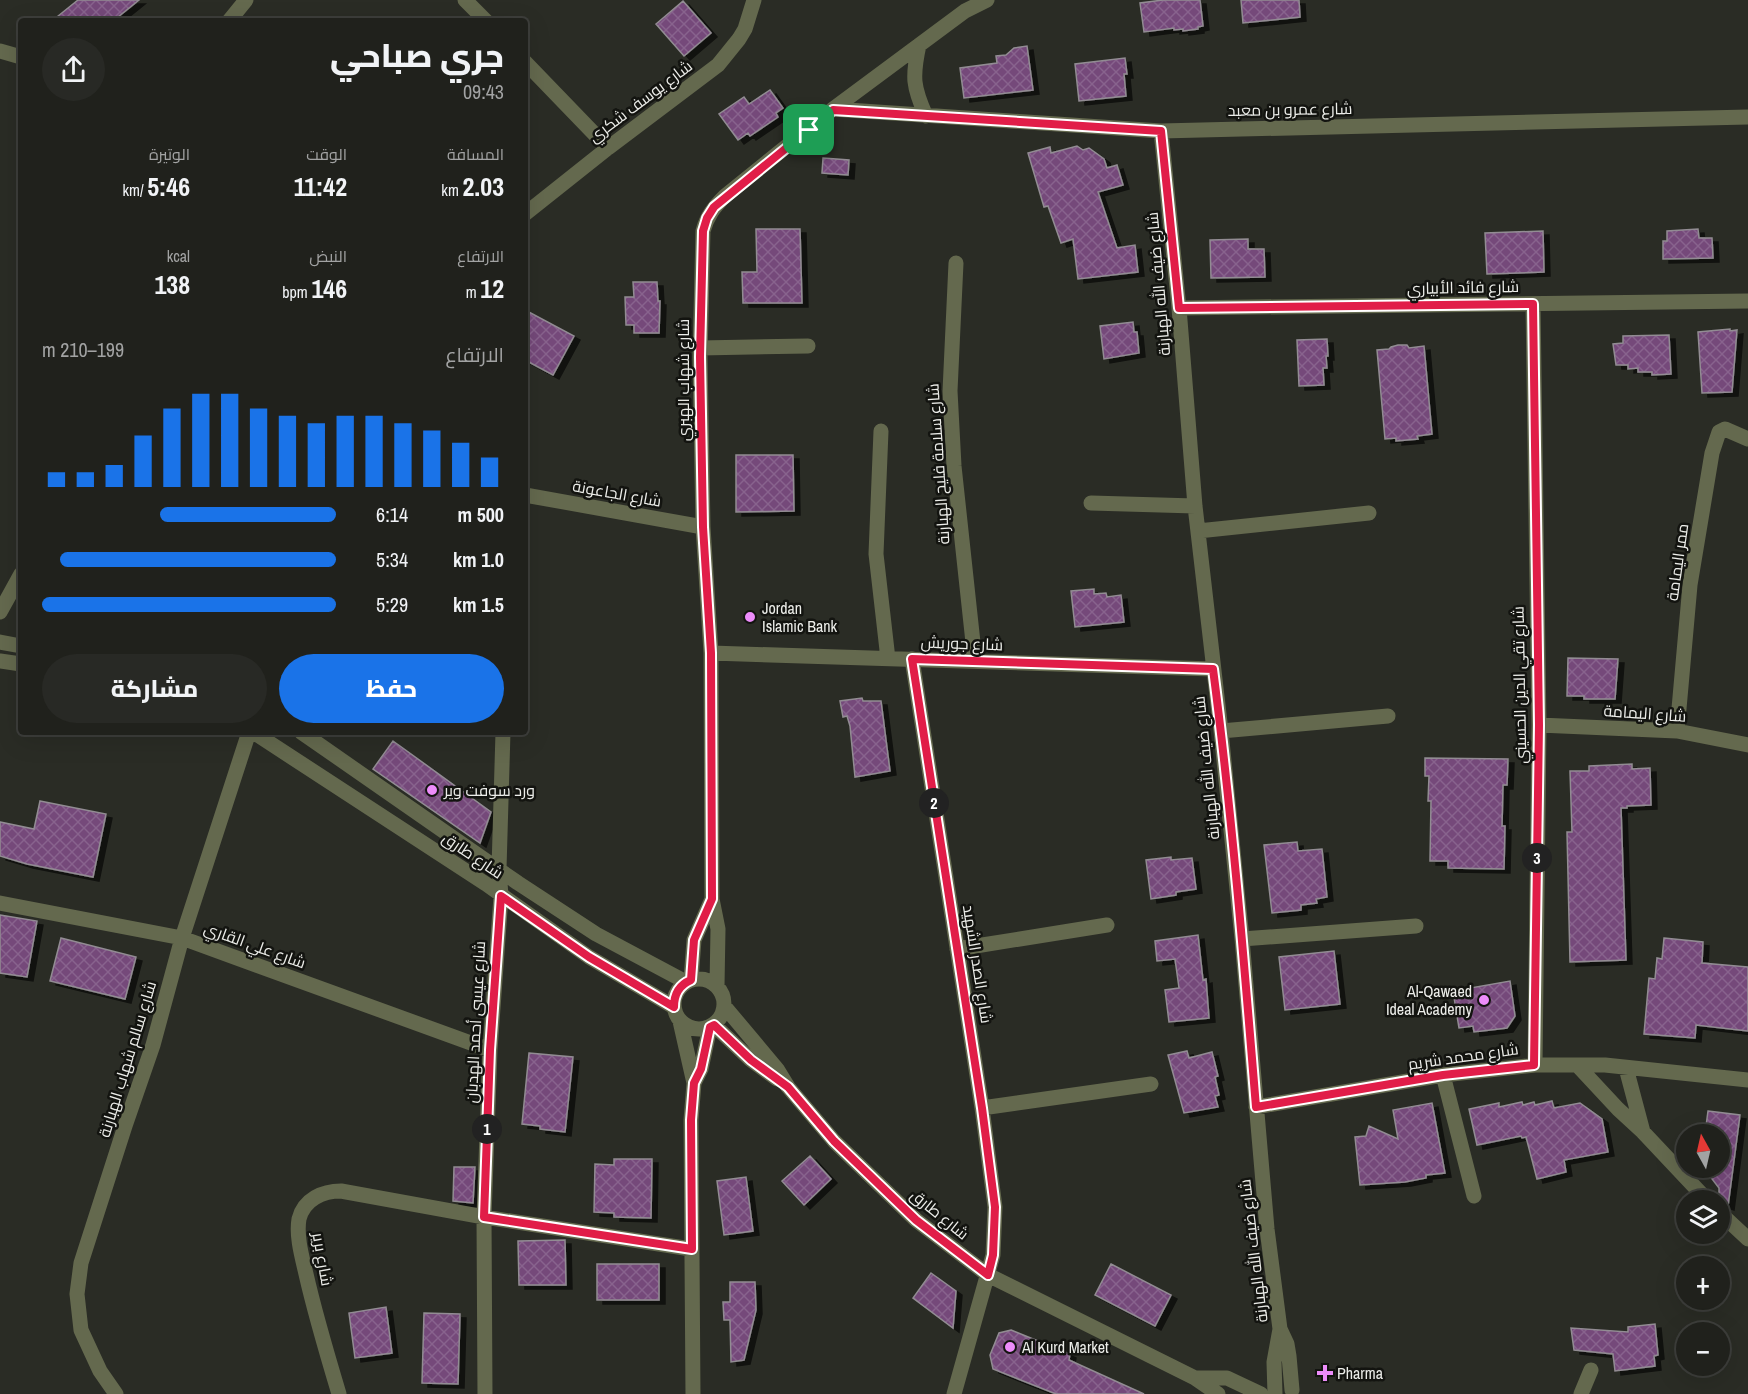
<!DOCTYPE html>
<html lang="ar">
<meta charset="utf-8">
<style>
:root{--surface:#20211c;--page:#282925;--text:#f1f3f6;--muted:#a2a3a3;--line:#3d3e3b;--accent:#1a73e8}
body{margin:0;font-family:"Archivo Narrow",Cairo,sans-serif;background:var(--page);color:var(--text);direction:rtl;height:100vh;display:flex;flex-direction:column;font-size:22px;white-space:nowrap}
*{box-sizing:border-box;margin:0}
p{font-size:20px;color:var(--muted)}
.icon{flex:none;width:33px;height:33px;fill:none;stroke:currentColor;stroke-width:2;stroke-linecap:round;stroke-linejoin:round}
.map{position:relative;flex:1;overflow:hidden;direction:ltr}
.side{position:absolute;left:18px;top:18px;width:510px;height:717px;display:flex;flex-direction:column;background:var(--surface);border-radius:6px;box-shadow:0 6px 24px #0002,0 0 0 2px var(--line);direction:rtl}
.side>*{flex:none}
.needle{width:39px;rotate:352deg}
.fabs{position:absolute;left:1676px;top:1124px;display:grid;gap:12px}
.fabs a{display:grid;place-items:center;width:54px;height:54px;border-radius:50%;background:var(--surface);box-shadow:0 6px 24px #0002,0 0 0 2px var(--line);font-size:30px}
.pin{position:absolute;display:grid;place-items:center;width:51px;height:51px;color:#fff;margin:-26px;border-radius:12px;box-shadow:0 3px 9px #0006}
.km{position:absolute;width:30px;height:30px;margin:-15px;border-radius:50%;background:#222;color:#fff;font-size:16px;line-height:30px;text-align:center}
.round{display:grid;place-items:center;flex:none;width:63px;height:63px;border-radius:32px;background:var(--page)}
.headline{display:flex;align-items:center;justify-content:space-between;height:102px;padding:0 24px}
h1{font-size:33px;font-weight:800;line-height:45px}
.stats{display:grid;grid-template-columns:repeat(3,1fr);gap:9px;height:102px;padding:6px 24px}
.stats div{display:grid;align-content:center}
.stats b{font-size:26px;font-weight:800}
.stats small{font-size:16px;font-weight:400}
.stats p{font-size:16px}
.chart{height:168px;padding:12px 24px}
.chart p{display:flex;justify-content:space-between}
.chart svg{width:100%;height:108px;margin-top:6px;stroke:var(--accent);stroke-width:6}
.primary-button{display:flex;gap:12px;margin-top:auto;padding:12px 24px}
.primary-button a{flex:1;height:69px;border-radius:36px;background:var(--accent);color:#fff;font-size:24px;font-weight:800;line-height:69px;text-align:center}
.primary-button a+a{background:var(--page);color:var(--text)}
ul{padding:0 24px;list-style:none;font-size:20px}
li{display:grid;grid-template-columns:96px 72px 1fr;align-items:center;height:45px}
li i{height:15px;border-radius:8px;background:var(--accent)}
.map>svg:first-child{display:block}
.building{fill:url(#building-cross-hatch);stroke:#928c93;stroke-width:1.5;filter:url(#shadow)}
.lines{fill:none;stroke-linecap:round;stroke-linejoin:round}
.minor{stroke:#64694e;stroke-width:15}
.route-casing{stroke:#fff;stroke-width:12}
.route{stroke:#e11d48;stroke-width:8}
.poi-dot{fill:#ed8cfa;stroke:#131410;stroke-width:2}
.labels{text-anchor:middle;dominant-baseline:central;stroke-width:5;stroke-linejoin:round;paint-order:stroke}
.street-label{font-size:16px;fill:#ecede9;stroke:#131410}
.poi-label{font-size:16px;fill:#ecede9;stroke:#131410;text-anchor:start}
</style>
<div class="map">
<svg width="1748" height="1394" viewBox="0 0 1748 1394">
<defs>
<pattern id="building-cross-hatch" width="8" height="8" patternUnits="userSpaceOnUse" patternTransform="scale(1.5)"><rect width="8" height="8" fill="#74487a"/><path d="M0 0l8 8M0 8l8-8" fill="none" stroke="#88638d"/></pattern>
<filter id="shadow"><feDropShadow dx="6" dy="4" stdDeviation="0" flood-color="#0009"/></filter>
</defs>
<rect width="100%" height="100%" fill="#2a2c25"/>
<path class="building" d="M78,0H139L113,21H52Z
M1163,0H1200L1203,26L1198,27V29L1183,31V29L1174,30V28L1144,32L1140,3Z
M1241,0H1299L1300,17L1243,23Z
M683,1L711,33L684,56L656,24Z
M1027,46L1033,90L964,98L960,68L997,63L996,56L1006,55L1014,48Z
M1125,58L1127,74H1124L1126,96L1079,101L1075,64Z
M770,90L783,108L776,113L778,117L750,136L748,133L738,140L719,114L744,97L749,104Z
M1077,146L1083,150L1089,148L1104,159L1107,168L1117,165L1123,185L1098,192L1117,248L1135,245L1138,272L1078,279L1073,239L1061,243L1048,206L1044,207L1028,153L1050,147L1051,153Z
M823,158L849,160L848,175L822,173Z
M756,229H800L802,303H743L742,272H757Z
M1698,229L1699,238H1712L1713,258L1663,259V241H1667V231Z
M1543,231L1544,272L1487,274L1485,233Z
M1248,239V249H1264L1265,277L1211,278L1210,240Z
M633,282H657L658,301H660L659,333H634V325H626L625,297H634Z
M525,310L574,336L553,375L525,360Z
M1133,322L1134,332H1137L1139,353L1104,359L1100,326Z
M1730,329V331L1737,330L1732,392L1702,393L1698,332Z
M1669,335L1671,374L1652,375V372H1638V368L1628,369V365H1616L1613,344L1623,343V336Z
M1327,339L1328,356H1326L1327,368H1323L1324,385L1299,386L1297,340Z
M1398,345H1407L1409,348L1424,346L1432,434L1417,436L1418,439L1396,441V438L1385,439L1377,350L1389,349L1391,347Z
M736,455H793L794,511L736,512Z
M1094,589V594L1106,593L1107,597L1121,595L1124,622L1075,627L1071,591Z
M1568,658L1618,659L1615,699H1584V696H1567Z
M862,698L863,701H881L890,771L855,777L850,726L847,716L843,717L840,701Z
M393,741L491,812L480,843L373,769Z
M1425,758L1508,759L1507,785H1503L1502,826H1505L1504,869L1448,868V861H1430L1431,801H1428L1429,776H1425Z
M1632,764V769L1650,768L1651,805L1627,806V808H1621L1626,960L1570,962L1567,832H1572L1570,771H1589V766Z
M40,801L106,814L93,877L27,864L0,856V822L34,829Z
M1297,842L1298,851L1322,849L1327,897L1316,899L1317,903L1301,905V910L1272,913L1264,845Z
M1171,857V860L1192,858L1196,889L1176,892V895L1151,899L1146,860Z
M0,915L37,921L27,977L0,973Z
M1198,935L1203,980L1206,979L1209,1018L1169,1022L1165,990L1179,988L1175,959L1157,961L1155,941Z
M61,938L136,957L125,999L50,981Z
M1664,938L1703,942L1702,963L1748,967V1031L1696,1025L1695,1038L1644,1034L1649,978L1655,979L1657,958L1662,959Z
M1334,951L1340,1004L1285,1010L1279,957Z
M1510,981L1515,1016L1507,1028L1474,1032L1473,1026L1459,1028L1453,991Z
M1187,1051L1189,1058L1212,1052L1218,1076L1215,1077L1219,1095L1215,1096L1218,1107L1184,1113L1168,1055Z
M529,1053L573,1057L565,1132L540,1129V1126L522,1124Z
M1552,1101L1554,1108L1580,1103L1602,1119L1608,1152L1564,1160L1566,1172L1537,1179L1526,1137L1522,1138L1521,1136L1477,1145L1469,1109L1499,1103V1107L1522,1102L1523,1105L1534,1102L1535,1105Z
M1432,1103L1445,1173L1426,1175V1178L1405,1182L1360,1185L1355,1137L1366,1136L1369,1126L1398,1139L1393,1110Z
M1708,1111L1740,1115L1728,1206L1719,1203V1188L1703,1167H1719V1134H1705Z
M810,1156L831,1179L804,1205L782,1181Z
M614,1159H652L651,1218L614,1217V1213L594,1212L595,1164L614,1165Z
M454,1167H475L473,1203L453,1201Z
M746,1177L753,1231L724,1235L717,1181Z
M565,1240L566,1285H519L518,1241Z
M597,1264H659V1300H597Z
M1111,1264L1171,1295L1155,1326L1095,1295Z
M931,1273L956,1291L953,1328L913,1298Z
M730,1282H755L756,1310L744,1360L731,1362L730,1320H724L723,1302H730Z
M386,1307L392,1353L355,1358L349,1313Z
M424,1313L460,1314L458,1384L422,1383Z
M1655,1324L1658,1355L1654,1356L1655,1366L1615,1371L1613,1354L1574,1350L1571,1328L1628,1332V1327Z
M1011,1330L1070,1354L1069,1360L1144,1394H1056L993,1369L990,1355L999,1333Z"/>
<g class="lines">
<path class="minor" d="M465,0L486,21
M229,21L246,0
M919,45C912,77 913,87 926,116
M0,51L21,57
M525,62L608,148
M833,109L1161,131L1748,117
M1161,131L1179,308L1195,506L1221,731L1242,939L1267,1229L1280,1329L1287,1344L1289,1356L1292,1390
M525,214L608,148L718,65L739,39L745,29L754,0
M956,263L950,391L954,466L975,661
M1533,304L1539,725L1535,1065
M1179,308L1748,301
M700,348L808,346
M881,431L876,554L888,659
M525,495L703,527
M1091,503L1195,506
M1198,531L1369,513
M0,612L21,574
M0,642L21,646
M711,653L1213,669
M912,659L982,1108L995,1207L993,1255L954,1394
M0,661L21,664
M1539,725L1677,731L1748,745
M1221,731L1388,716
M1677,731L1690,585L1712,453L1719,432L1725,429L1748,439
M253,732L486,884L589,957L674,1007
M301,732L518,883L596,934L686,982
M0,903L182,938L490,1050
M1242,939L1416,926
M957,949L1107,925
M674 1004a25 25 0 1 1 50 0a25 25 0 1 1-50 0Z
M691,980L694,940L712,899
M717,986L718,929L712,899L711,653L703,527L700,357L703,231C707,216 714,207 725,196L833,109L965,11L987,0
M725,1007L777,1069L788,1087L834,1141L916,1220L988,1275L1195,1378L1218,1394
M680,1021L694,1083L691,1120L693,1394
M714,1025L751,1060L777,1079
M1577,1065L1618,1109L1643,1132L1707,1200
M1626,1068L1643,1132
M1443,1075L1474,1196
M694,1083L701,1069L710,1027
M1256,1107L1443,1075L1535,1065H1605L1748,1080
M982,1108L1151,1084
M1719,1212L1748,1239
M1195,1378H1227L1261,1394
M116,1394L100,1371L81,1330L77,1294L81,1263L125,1126L153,1045L182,938L249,732
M339,1394C327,1354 315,1314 306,1274C302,1257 296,1236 299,1219C304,1199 323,1191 341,1191L484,1217L691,1249
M485,1394L484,1217L490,1050L501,896L499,869L503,732
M1275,1394L1274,1362L1280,1329
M1581,1394L1591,1370"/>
</g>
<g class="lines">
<defs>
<path id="route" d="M833,110L1161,131L1179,308L1533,304L1539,725L1534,1065L1443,1075L1256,1107C1244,961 1232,814 1213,669L912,659L982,1108L995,1207L993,1255L988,1275L916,1220L834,1141L788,1087L751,1060L714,1025L710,1027L701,1069L694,1083L691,1120L692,1249L484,1217L490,1050L501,896L589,957L674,1007C674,994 679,985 691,980L694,940L712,899L711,653L703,527L700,357L703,231L707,218L714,207Z"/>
</defs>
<use href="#route" class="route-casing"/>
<use href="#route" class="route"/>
</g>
<g class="poi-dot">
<circle cx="750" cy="617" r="6"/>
<circle cx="432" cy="790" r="6"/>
<circle cx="1484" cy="1000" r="6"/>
<circle cx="1010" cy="1347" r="6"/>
<path d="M1322 1364h6v6h6v6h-6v6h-6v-6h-6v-6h6z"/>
</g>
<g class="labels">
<g class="street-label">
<text transform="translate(640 101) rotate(-37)">شارع يوسف شكري</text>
<text transform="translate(1290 109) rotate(-1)">شارع عمرو بن معبد</text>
<text transform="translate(1158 284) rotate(-95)">شارع ضيف الله الهبارنة</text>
<text transform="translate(1463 287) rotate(-1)">شارع فائد الأبياري</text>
<text transform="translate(683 380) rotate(-90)">شارع شهاب الهبري</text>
<text transform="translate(938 464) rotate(-94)">شارع سلامة فليح الهبارنة</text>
<text transform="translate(617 493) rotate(10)">شارع الجاعونة</text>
<text transform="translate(1677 562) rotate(-82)">ممر اليمامة</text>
<text transform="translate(962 643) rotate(2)">شارع جوريش</text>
<text transform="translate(1519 685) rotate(-91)">شارع تقي الدين الحسيني</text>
<text transform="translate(1645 713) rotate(4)">شارع اليمامة</text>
<text transform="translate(1206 768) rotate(-96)">شارع ضيف الله الهبارنة</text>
<text transform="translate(473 855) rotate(34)">شارع طارق</text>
<text transform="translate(255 945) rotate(20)">شارع علي القاري</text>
<text transform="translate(978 964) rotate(81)">شارع الصدر الشهيد</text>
<text transform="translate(475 1022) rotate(-87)">شارع عيسى أحمد الهدبان</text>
<text transform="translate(1463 1056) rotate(-8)">شارع محمد شريم</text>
<text transform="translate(127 1059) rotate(-73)">شارع سالم شهاب الهبارنة</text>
<text transform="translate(940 1214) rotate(39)">شارع طارق</text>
<text transform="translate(1253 1251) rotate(-97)">شارع ضيف الله الهبارنة</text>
<text transform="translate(323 1259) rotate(80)">شارع برير</text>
</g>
<g class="poi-label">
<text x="762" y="608">Jordan<tspan x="762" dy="18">Islamic Bank</tspan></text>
<text x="444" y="790">ورد سوفت وير</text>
<text x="1472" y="991" text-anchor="end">Al-Qawaed<tspan x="1472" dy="18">Ideal Academy</tspan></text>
<text x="1022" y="1347">Al Kurd Market</text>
<text x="1337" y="1373">Pharma</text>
</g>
</g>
</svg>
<div class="fabs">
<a><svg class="needle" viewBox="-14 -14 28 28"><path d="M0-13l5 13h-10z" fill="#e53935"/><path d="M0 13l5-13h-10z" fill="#a2a3a3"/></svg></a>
<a><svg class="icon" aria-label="layers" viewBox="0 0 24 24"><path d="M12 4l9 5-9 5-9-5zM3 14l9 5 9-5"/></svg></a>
<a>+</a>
<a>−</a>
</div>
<div class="pin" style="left:809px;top:130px;background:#1e9e55"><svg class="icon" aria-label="arrive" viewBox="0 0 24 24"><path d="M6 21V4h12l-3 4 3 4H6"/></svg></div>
<b class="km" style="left:487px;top:1129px">1</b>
<b class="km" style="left:934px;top:803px">2</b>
<b class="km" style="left:1537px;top:858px">3</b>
<section class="side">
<div class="headline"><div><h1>جري صباحي</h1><p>09:43</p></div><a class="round"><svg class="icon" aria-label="share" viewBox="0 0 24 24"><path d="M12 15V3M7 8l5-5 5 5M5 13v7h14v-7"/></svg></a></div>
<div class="stats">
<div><p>المسافة</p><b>2.03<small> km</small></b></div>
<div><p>الوقت</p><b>11:42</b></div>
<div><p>الوتيرة</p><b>5:46<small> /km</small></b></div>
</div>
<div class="stats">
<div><p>الارتفاع</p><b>12<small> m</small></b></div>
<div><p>النبض</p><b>146<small> bpm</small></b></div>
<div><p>kcal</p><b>138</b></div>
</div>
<div class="chart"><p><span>الارتفاع</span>199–210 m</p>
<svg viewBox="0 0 160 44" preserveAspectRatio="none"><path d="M5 44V38M15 44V38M25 44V35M35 44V23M45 44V12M55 44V6M65 44V6M75 44V12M85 44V15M95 44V18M105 44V15M115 44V15M125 44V18M135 44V21M145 44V26M155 44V32"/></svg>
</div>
<ul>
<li><b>500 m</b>6:14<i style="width:60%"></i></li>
<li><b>1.0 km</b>5:34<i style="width:94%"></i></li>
<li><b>1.5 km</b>5:29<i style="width:100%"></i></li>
</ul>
<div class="primary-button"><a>حفظ</a><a>مشاركة</a></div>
</section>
</div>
